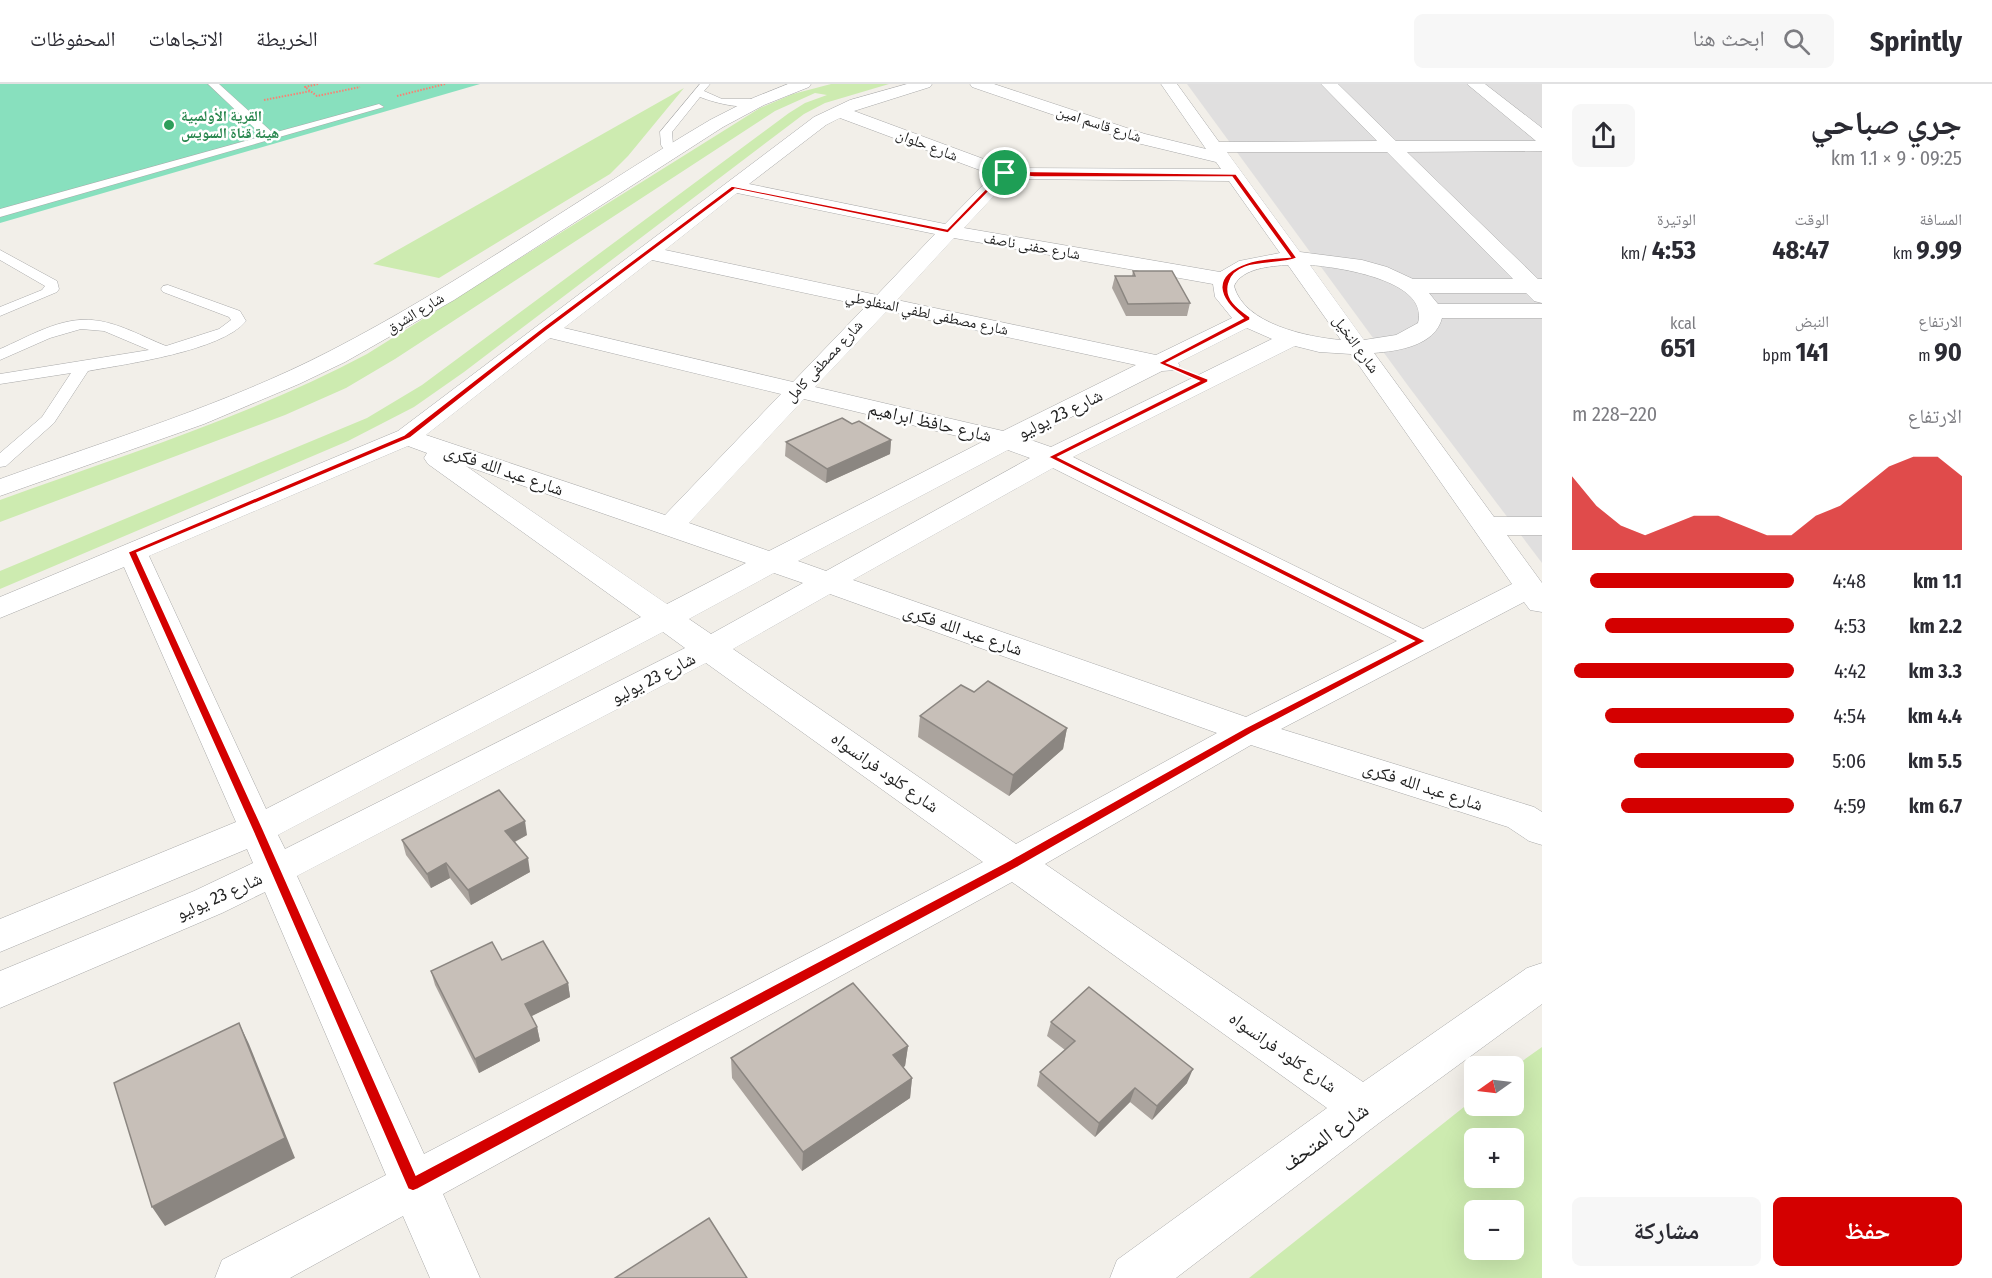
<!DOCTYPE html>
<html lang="ar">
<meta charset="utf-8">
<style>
:root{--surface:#fff;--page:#f7f7f7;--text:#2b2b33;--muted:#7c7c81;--line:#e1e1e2;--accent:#d40000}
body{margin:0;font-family:"Fira Sans Condensed","Noto Naskh Arabic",sans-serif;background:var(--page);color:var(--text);direction:rtl;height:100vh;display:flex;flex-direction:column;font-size:22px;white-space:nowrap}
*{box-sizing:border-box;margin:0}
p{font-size:20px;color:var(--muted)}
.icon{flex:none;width:33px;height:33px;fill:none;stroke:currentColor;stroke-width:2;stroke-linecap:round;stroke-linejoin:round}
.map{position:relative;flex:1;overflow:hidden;direction:ltr}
.side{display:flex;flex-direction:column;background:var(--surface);width:450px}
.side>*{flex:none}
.needle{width:39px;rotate:256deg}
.buttons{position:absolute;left:1464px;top:972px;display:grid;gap:12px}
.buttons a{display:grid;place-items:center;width:60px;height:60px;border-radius:9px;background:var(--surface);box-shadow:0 6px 24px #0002;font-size:30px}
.pin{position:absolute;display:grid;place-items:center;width:51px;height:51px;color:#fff;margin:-26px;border:3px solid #fff;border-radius:50%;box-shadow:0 2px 6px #0007}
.round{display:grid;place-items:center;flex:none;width:63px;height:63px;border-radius:9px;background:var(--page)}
.summary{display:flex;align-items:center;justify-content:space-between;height:102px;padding:0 30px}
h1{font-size:33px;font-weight:700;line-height:45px}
.figures{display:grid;grid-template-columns:repeat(3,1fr);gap:9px;height:102px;padding:6px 30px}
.figures div{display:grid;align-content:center}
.figures b{font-size:26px;font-weight:700}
.figures small{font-size:16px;font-weight:400}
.figures p{font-size:16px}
.chart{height:168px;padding:12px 30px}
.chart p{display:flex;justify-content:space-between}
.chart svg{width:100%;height:108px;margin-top:6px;fill:var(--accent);opacity:.7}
.cta{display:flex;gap:12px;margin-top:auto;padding:12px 30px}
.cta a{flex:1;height:69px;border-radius:9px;background:var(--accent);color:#fff;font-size:24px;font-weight:700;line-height:69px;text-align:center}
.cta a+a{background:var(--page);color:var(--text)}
ul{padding:0 30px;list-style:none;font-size:20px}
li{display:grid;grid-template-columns:96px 72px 1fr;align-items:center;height:45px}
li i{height:15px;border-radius:8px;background:var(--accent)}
header{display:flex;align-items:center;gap:36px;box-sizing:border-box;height:84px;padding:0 30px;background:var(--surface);border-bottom:2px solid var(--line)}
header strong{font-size:28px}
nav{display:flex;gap:33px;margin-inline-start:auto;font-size:21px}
.search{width:420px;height:54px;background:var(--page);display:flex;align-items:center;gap:15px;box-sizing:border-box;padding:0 21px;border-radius:9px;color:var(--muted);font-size:22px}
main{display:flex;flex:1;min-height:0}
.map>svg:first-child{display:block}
.residential{fill:#e0dfdf}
.grass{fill:#cdebb0;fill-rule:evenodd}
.pitch{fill:#88e0be}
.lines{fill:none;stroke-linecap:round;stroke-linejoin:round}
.service-casing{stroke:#a9a9a9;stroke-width:1}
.minor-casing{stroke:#a9a9a9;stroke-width:1}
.path{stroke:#fa8072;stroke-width:2;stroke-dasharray:1.5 1.5;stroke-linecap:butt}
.service{fill:#fff;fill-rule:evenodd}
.minor{fill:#fff;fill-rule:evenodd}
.wall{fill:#aba49e}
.shaded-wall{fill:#8b8681}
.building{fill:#c7bfb8;stroke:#8b8681;stroke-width:1.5}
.route{fill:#d40000;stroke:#fff;stroke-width:1.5;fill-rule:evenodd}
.leisure-dot{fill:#2e9e5b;stroke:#fff;stroke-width:2}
.labels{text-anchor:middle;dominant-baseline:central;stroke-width:5;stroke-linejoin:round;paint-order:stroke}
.far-leisure-label{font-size:15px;font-weight:bold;fill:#27864d;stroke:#fff;text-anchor:start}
.far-street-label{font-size:15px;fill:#222;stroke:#fff}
.street-label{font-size:18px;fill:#222;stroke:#fff}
.near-street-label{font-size:21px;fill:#222;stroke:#fff}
</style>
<header>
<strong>Sprintly</strong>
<div class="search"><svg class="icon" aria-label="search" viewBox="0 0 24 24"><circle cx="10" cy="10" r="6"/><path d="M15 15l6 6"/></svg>ابحث هنا</div>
<nav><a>الخريطة</a><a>الاتجاهات</a><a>المحفوظات</a></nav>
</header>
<main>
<section class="side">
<div class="summary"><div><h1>جري صباحي</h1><p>09:25 · 9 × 1.1 km</p></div><a class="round"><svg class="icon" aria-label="share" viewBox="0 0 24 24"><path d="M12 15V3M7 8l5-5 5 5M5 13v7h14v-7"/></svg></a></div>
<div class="figures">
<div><p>المسافة</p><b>9.99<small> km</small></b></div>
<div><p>الوقت</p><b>48:47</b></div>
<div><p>الوتيرة</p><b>4:53<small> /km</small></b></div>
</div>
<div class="figures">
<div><p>الارتفاع</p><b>90<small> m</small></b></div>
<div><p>النبض</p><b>141<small> bpm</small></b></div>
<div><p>kcal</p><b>651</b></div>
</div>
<div class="chart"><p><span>الارتفاع</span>220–228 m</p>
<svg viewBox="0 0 160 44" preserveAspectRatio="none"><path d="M0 44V14L10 26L20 34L30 38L40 34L50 30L60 30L70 34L80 38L90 38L100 30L110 26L120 18L130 10L140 6L150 6L160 14V44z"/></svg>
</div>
<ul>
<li><b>1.1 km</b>4:48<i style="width:92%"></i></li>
<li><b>2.2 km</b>4:53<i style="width:85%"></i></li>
<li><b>3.3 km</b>4:42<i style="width:99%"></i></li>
<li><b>4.4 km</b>4:54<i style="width:85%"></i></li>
<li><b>5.5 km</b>5:06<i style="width:72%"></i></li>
<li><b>6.7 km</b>4:59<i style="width:78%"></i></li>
</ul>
<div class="cta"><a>حفظ</a><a>مشاركة</a></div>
</section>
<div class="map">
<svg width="1542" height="1194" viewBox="0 0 1542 1194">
<rect width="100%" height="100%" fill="#f2efe9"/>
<path class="residential" d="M1187,0H1542V479L1409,303Z"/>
<path class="grass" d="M831,0H889L825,19L804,30L464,288L414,323L348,357L0,505V487L367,334L422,301L789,29L805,19L827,11L815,9L775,27L395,275L346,304L285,331L0,438V416C123,371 251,332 367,270L760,24L793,10Z
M684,4L628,72L610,90L439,194L373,180Z
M1542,963V1194H1249L1474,1015V1022H1514V983ZM1474,1054H1514V1094H1474ZM1474,1126H1514V1166H1474Z"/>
<path class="pitch" d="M0,0H480L0,139Z"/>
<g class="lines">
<defs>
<path id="service" d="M208,0H219L273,49L379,20L384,23L0,133V125L263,52Z
M700,0H710L704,7L722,15H757L762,18C749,28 715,19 700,13L672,48L673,61L677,68L671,71L667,70L661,61L660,48Z
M0,166L57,197L59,205L57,208L0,232V223L42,206L45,202L0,176Z
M168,201L240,227L246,237C222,267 126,280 88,287L54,339L6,382L0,383V369L42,333L71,289L0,300V290L149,266L104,247L81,245L50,254L0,276V265C28,253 60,233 92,236C118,238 143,253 166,262L219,245L231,236L229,233L163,208L161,205L163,202Z"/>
<path id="minor" d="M788,0H811L809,3L764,21L723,43L454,216L345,278L299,300L204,340L0,412V395C111,355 225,321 330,267C462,199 583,111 710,36L753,14Z
M907,0H932L930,3L854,27L1008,84L1221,85L1216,78L1133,58L972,3L970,0H994L1145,50L1206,65L1161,0H1177L1219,58L1377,57L1321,0H1338L1396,57H1536L1467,0H1485L1542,44V67L1407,68L1538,195H1542V219L1534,217L1526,209H1429L1438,220H1542V234H1442C1435,262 1398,267 1374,269L1494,433H1542V451H1507L1542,499V528L1530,526L1524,518L1281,645L1534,723L1542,728V761L1529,757L1508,743L1251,661L1045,780L1363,998L1527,884L1542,879V920L1379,1039L1176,1194H1110L1117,1176L1327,1024L1012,798L443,1110L480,1194H430L403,1132L290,1194H215L222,1176L386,1091L265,808L222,829L0,924V887L194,807L253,779L247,765L0,868V835L236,738L124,483L0,534V513L398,347L814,33L850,16ZM840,34L993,91L945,140L749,100L826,41ZM1227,68H1387L1513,195H1413L1387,183L1362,176L1300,168ZM1010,95L1229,97L1280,169L1239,177L1220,188L964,144ZM737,109L935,150L877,211L665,166ZM954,154L1213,200L1215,213L1232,234L1156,271L897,216ZM652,176L866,222L793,298L564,244ZM1288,181L1341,256C1307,253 1244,240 1234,202C1242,184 1271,182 1288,181ZM1310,181C1337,183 1430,196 1418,239L1396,251L1364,256ZM887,227L1136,281L1003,347L815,303ZM1247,244L1272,255L1051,363L1028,355L1162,287L1176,286L1180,281L1178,279ZM550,254L781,310L665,431L426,351ZM1295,262L1319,268L1351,270L1512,500L1423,545L1073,373ZM804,315L982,358L769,467L689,439ZM408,362L427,369L424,374L428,380L641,533L266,725L149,472ZM1008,366L1030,374L826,487L798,477ZM466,382L746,479L667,520ZM1053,384L1397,557L1246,633L853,496ZM774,489L803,499L711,550L689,535ZM830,510L1217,649L1016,760L733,565ZM663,548L685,564L285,765L278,751ZM706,579L983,778L424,1070L297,792Z"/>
</defs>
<use href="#service" class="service-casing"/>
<use href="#minor" class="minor-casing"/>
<path class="path" d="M318,0L305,3L317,12L360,3
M397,12L445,0
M264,16L311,7"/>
<use href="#service" class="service"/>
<use href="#minor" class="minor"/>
</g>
<path class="wall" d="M1133,187L1190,219L1187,232H1126L1112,204L1115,192H1132Z
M852,340L891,356L890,370L826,399L785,372L786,358Z
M974,608L1067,644L1063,665L1009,712L918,653L920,632Z
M527,751L515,758L530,788L471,821L450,794L431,804L406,771L402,756Z
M502,876L568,899L570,913L531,932L537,943L540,957L479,989L435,901L431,887Z
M1051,938L1187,999L1152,1036L1130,1018L1095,1053L1037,1002L1040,988L1065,966L1047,952Z
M908,962L905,982L903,983L912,994L910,1014L802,1087L732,994L731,974Z"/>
<path class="shaded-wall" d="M891,356L890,370L826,399L827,385Z
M1067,644L1063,665L1009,712L1013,691Z
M525,737L527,751L508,761L505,747Z
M528,774L530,788L471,821L468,806Z
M446,779L450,794L431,804L427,790Z
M568,899L570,913L528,934L525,920Z
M239,939L249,960L295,1074L165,1142L152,1123Z
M537,943L540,957L479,989L475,975Z
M908,962L905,982L891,992L893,971Z
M1193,985L1187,999L1152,1036L1157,1022Z
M912,994L910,1014L802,1087L803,1068Z
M1135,1004L1130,1018L1095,1053L1099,1039Z"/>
<path class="building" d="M1133,187H1172L1190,219L1128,220L1115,192H1135Z
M842,334L852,340L859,337L891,356L827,385L786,358Z
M988,597L1067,644L1013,691L920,632L961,601L974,608Z
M499,706L525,737L505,747L528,774L468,806L446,779L427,790L402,756Z
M543,857L568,899L525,920L537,943L475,975L431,887L492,858L502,876Z
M853,899L908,962L893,971L912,994L803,1068L731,974Z
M1089,903L1193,985L1157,1022L1135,1004L1099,1039L1040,988L1075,957L1051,938Z
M239,939L285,1054L152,1123L114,999Z
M709,1134L747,1194H615Z"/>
<path class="route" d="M1003,87L1236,90L1297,174C1279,183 1236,173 1229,199C1224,215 1239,225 1250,233V236L1167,279L1208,295V298L1058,373L1426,557L1252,649L1018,783L418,1105L413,1107L408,1105L252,745L128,468L404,351L542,244L732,102L947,145ZM1006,90L1034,93H1232L1290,173C1276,174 1260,174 1247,179C1210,192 1218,214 1243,234L1158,279L1199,297L1048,373L1414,557L1245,644L1010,776L416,1091L263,745L137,469L410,354L546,247L735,105L948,149Z"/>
<circle class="leisure-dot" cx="169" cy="41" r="6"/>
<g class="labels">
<g class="far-leisure-label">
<text x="181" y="32">القرية الأولمبية<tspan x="181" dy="17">هيئة قناة السويس</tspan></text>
</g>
<g class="far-street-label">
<text transform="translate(1099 40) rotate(18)">شارع قاسم امين</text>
<text transform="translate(927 61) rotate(21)">شارع حلوان</text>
<text transform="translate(1032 162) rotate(10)">شارع حفنى ناصف</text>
<text transform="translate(415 229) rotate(-31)">شارع الشرق</text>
<text transform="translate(927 229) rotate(12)">شارع مصطفى لطفي المنفلوطي</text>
<text transform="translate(1356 260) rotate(54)">شارع النخيل</text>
<text transform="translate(824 277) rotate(-47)">شارع مصطفى كامل</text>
</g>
<g class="street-label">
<text transform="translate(1060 330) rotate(-26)">شارع 23 يوليو</text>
<text transform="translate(930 338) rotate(13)">شارع حافظ ابراهيم</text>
<text transform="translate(504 386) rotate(19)">شارع عبد الله فكرى</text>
<text transform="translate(963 546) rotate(19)">شارع عبد الله فكرى</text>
<text transform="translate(653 594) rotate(-27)">شارع 23 يوليو</text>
<text transform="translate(885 688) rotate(35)">شارع كلود فرانسواه</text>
<text transform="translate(1423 702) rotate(18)">شارع عبد الله فكرى</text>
<text transform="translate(219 812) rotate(-24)">شارع 23 يوليو</text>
<text transform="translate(1283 968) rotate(35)">شارع كلود فرانسواه</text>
</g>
<g class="near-street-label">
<text transform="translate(1325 1053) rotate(-36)">شارع المتحف</text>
</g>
</g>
</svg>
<div class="buttons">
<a><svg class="needle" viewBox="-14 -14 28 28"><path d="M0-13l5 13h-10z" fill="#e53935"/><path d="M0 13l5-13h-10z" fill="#7c7c81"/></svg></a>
<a>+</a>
<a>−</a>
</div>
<div class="pin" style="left:1005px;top:89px;background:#1e9e55"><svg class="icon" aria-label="arrive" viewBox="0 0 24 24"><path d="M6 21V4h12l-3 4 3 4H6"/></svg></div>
</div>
</main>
